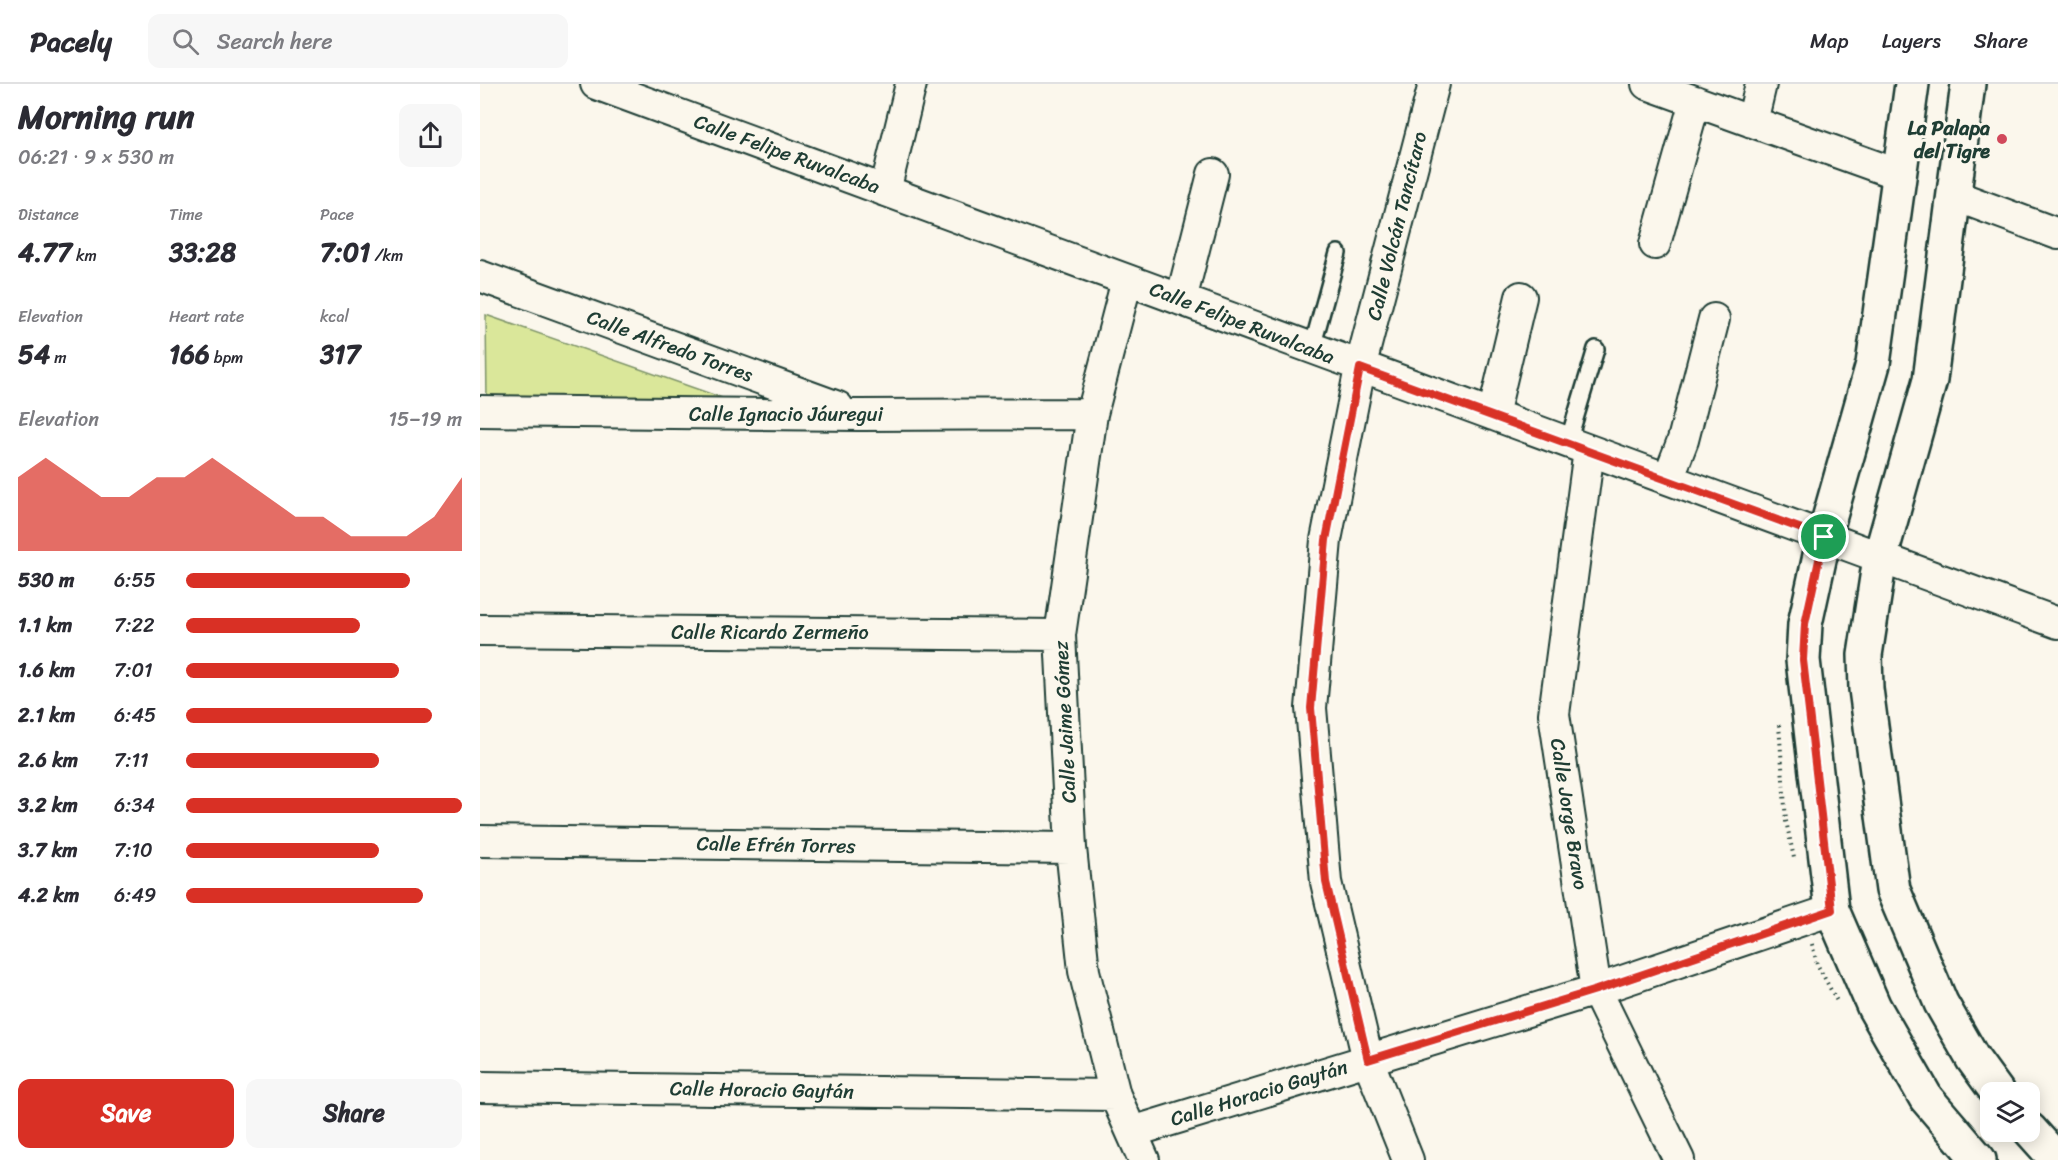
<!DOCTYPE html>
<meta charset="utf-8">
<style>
:root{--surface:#fff;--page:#f7f7f7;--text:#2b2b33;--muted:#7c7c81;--line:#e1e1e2;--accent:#d93025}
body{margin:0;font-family:Sriracha,sans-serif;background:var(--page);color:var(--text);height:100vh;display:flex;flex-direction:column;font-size:22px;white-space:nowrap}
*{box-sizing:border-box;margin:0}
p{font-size:20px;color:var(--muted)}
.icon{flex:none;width:33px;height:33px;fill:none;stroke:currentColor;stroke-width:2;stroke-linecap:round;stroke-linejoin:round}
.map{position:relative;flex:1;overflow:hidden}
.drawer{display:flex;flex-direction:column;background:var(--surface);width:480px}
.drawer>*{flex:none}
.fabs{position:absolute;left:1500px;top:998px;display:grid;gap:12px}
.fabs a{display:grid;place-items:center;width:60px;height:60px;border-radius:12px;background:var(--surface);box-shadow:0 3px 15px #0003;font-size:30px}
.pin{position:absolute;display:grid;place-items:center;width:51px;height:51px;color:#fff;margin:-26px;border:3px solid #fff;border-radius:50%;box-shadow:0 2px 6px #0007}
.round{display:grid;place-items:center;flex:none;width:63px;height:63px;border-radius:12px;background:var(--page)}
.summary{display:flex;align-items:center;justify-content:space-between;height:102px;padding:0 18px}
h1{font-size:33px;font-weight:800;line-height:45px}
.metrics{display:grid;grid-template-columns:repeat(3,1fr);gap:9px;height:102px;padding:6px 18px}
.metrics div{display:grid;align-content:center}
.metrics b{font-size:26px;font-weight:800}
.metrics small{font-size:16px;font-weight:400}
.metrics p{font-size:16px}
.chart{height:168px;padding:12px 18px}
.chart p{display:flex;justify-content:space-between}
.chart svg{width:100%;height:108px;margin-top:6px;fill:var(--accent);opacity:.7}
.action{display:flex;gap:12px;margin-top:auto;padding:12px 18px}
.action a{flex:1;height:69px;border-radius:12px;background:var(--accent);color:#fff;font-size:24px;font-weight:800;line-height:69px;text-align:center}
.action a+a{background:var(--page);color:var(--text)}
ul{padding:0 18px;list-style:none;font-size:20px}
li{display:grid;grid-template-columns:96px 72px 1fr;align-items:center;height:45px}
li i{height:15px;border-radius:8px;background:var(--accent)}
header{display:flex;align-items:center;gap:36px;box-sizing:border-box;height:84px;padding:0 30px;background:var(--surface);border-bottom:2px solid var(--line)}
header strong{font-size:28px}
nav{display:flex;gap:33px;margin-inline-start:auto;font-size:21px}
.search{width:420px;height:54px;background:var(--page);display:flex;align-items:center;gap:15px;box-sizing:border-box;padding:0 21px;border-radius:12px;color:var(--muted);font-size:22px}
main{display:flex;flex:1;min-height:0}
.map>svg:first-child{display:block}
.green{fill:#dae79a;stroke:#7c9267;stroke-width:1.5}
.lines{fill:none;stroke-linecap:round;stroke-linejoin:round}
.service-casing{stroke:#1f3d34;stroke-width:20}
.minor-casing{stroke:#1f3d34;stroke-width:34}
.tertiary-casing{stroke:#1f3d34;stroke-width:38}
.path{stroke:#1f3d34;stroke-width:4;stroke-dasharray:1.5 4.5;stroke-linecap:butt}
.service{stroke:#fbf7ec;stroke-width:15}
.minor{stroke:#fbf7ec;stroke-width:30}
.tertiary{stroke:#fbf7ec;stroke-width:33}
.route-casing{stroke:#fff;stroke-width:12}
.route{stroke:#d93025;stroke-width:8}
.poi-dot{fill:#d1495b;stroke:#fbf7ec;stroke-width:2}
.labels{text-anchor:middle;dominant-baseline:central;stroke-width:6;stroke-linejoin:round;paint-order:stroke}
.poi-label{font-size:20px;font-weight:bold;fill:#1f3d34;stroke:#fbf7ec;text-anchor:end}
.street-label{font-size:20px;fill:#1f3d34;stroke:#fbf7ec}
</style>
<header>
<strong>Pacely</strong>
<div class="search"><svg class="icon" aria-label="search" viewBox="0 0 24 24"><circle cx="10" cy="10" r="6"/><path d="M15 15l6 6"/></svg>Search here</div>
<nav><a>Map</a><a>Layers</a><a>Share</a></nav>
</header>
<main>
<section class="drawer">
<div class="summary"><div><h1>Morning run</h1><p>06:21 · 9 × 530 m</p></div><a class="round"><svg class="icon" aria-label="share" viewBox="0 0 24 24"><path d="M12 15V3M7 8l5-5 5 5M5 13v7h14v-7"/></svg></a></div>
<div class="metrics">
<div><p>Distance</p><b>4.77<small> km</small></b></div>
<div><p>Time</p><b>33:28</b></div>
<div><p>Pace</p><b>7:01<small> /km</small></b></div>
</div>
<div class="metrics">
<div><p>Elevation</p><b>54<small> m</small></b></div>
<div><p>Heart rate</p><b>166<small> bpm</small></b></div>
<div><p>kcal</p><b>317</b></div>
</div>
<div class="chart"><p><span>Elevation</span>15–19 m</p>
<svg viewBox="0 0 160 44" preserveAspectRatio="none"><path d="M0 44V14L10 6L20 14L30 22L40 22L50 14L60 14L70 6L80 14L90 22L100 30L110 30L120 38L130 38L140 38L150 30L160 14V44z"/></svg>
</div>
<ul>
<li><b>530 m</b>6:55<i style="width:81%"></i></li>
<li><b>1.1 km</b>7:22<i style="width:63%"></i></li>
<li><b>1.6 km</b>7:01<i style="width:77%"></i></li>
<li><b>2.1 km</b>6:45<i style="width:89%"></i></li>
<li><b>2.6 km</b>7:11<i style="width:70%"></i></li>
<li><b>3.2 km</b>6:34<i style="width:100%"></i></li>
<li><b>3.7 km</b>7:10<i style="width:70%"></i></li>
<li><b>4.2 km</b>6:49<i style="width:86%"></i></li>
</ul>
<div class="action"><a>Save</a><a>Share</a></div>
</section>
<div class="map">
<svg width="1578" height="1076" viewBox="0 0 1578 1076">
<rect width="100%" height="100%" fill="#fbf7ec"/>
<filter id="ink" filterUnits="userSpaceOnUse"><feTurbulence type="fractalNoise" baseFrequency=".0167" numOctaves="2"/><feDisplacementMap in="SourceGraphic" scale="12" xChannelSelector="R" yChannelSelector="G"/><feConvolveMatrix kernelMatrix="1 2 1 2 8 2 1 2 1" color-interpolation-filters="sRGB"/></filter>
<g filter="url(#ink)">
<path class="green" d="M6,231L254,318H7Z"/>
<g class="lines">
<defs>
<path id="service" d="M832,264L858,169
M1088,358L1116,265"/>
<path id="minor" d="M116,0L1578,539
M1167,0L1420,91
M1272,38L1281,0
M405,107L431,0
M1473,111L1578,150
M1175,160L1215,17
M0,192L358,323
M647,196L612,330L580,551L591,764L604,887L635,1011L664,1076
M701,216L733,90
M0,327L380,331L612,330
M1013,331L1041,213
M1109,366L1074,630L1116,906L1199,1076
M1188,395L1203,356L1234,235
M0,546L580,551
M0,757L591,764
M0,1003L635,1011
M652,1048L1116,906L1352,826
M928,1076L888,976L846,798L831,624L846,456L880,284L954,0"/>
<path id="tertiary" d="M1432,0L1393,280L1344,453L1325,540L1323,576L1352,826L1394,923L1446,1014L1499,1076
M1488,0L1450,296L1400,474L1385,571L1386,605L1413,806L1461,919L1493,975L1517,1008
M1550,1046L1577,1076"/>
</defs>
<use href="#service" class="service-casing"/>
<use href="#minor" class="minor-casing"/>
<use href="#tertiary" class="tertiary-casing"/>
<path class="path" d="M1299,641L1306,737L1314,774
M1332,860L1337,880L1358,919"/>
<use href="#service" class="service"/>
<use href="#minor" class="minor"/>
<use href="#tertiary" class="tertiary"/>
</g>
</g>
<g class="lines" filter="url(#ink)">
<defs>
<path id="route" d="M880,284L1344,453L1325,540L1323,576L1352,826L1116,906L888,976L846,798L831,624L846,456Z"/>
</defs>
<use href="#route" class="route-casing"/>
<use href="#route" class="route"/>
</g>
<circle class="poi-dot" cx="1522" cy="55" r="6"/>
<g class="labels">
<g class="poi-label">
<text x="1510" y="44">La Palapa<tspan x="1510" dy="23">del Tigre</tspan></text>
</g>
<g class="street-label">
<text transform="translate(307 70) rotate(20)">Calle Felipe Ruvalcaba</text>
<text transform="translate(917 142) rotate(-76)">Calle Volcán Tancítaro</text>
<text transform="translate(762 239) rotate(21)">Calle Felipe Ruvalcaba</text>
<text transform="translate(190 262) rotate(20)">Calle Alfredo Torres</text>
<text x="306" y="330">Calle Ignacio Jáuregui</text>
<text x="290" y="548">Calle Ricardo Zermeño</text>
<text transform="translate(585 638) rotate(-93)">Calle Jaime Gómez</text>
<text transform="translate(1089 730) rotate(81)">Calle Jorge Bravo</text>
<text transform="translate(296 761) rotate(1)">Calle Efrén Torres</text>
<text transform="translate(282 1006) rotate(1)">Calle Horacio Gaytán</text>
<text transform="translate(779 1009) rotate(-17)">Calle Horacio Gaytán</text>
</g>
</g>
</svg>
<div class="fabs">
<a><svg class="icon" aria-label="layers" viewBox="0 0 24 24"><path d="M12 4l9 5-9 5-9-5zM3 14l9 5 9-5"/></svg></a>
</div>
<div class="pin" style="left:1344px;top:453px;background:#1e9e55"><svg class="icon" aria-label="arrive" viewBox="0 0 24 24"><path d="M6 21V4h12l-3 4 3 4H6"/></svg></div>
</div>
</main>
